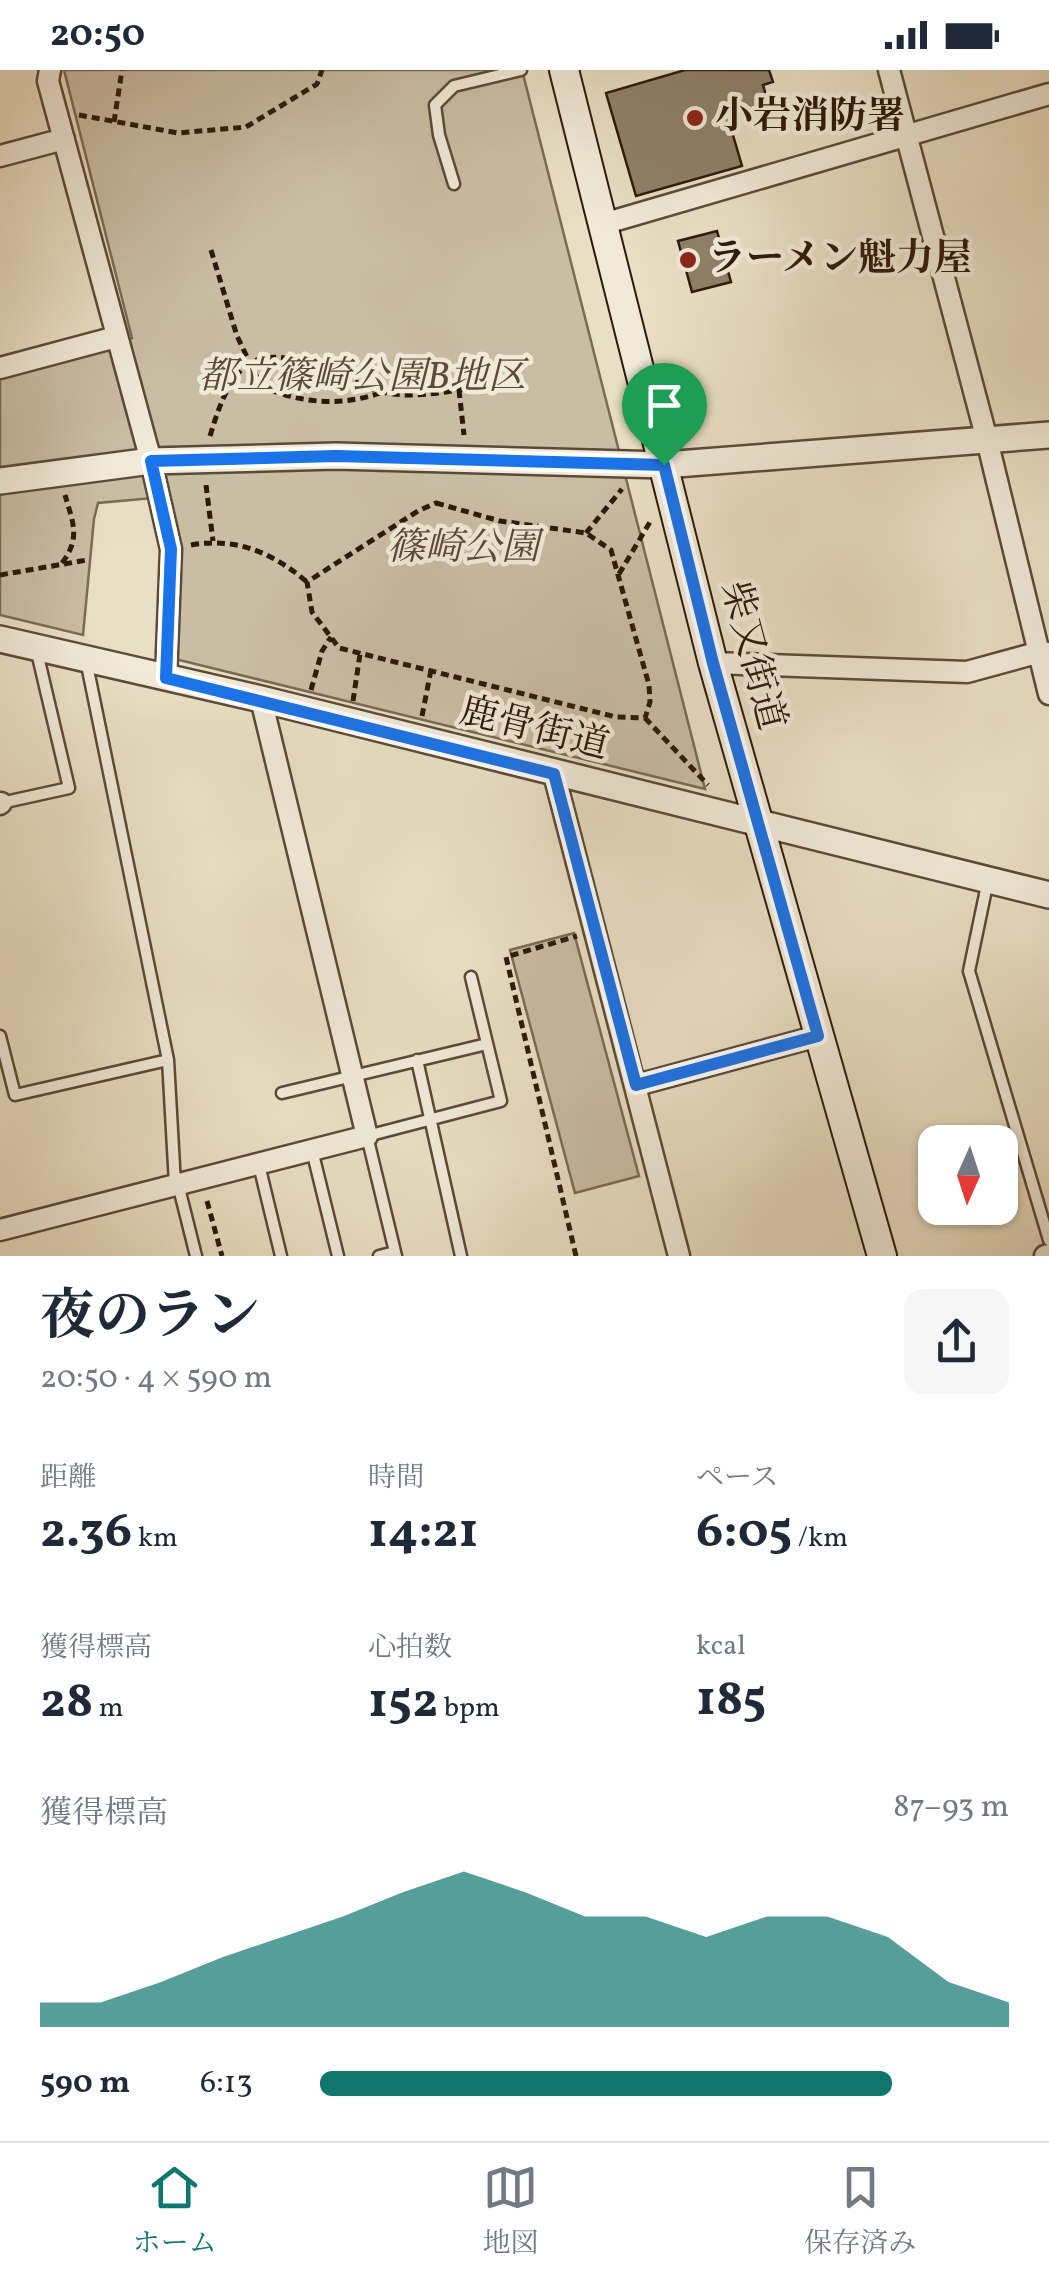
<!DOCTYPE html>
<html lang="ja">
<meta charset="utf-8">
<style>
:root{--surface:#fff;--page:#f6f6f7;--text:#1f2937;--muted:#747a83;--line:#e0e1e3;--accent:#0f766e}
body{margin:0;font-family:Vollkorn,"Noto Serif JP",serif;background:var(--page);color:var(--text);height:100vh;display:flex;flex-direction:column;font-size:38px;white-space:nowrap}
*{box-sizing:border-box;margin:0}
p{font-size:32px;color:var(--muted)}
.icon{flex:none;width:55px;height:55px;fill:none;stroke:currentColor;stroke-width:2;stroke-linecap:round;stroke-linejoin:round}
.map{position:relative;height:1186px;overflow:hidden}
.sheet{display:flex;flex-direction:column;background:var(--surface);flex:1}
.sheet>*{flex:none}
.needle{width:65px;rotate:183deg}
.buttons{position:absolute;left:918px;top:1055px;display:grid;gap:20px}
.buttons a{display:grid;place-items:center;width:100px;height:100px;border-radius:20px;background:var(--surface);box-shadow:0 2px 8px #0004;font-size:50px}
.pin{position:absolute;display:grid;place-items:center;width:85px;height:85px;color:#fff;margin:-102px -42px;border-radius:50% 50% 50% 0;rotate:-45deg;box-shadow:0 0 10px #0007}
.pin .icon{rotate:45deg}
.round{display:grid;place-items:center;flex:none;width:105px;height:105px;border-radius:20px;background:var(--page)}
.overview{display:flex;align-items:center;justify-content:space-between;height:170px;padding:0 40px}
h1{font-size:55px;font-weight:700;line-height:75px}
.figures{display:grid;grid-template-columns:repeat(3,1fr);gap:15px;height:170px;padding:10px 40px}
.figures div{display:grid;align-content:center}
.figures b{font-size:50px;font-weight:700}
.figures small{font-size:28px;font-weight:400}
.figures p{font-size:28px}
.chart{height:280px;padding:20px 40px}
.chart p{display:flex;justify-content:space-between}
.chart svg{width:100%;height:180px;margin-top:10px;fill:var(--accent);opacity:.7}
ul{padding:0 40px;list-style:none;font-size:32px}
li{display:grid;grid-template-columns:160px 120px 1fr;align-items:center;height:75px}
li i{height:25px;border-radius:12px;background:var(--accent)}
.status{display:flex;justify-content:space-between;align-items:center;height:70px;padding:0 50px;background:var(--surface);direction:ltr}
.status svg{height:28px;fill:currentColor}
.tabs{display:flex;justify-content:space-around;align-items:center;height:140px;border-top:2px solid var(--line);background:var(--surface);font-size:28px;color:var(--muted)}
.tabs a{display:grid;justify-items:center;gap:5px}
.tabs .active{color:var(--accent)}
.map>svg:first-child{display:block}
.green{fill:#c9bda4;stroke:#7b6b56;stroke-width:2.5}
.building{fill:#8f806a;stroke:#2d1908;stroke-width:2.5}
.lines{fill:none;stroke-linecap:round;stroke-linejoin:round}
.service-casing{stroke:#5c4a37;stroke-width:15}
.minor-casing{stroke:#5c4a37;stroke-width:25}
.tertiary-casing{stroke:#5c4a37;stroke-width:30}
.secondary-casing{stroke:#2d1908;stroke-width:32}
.path{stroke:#2d1908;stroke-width:5;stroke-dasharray:8 5;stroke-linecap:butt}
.service{stroke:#f1ead9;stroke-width:10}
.minor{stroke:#f1ead9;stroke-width:20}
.tertiary{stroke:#f1ead9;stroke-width:25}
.secondary{stroke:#f1ead9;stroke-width:28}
.route-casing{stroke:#fff;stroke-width:20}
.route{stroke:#1a73e8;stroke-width:12}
.poi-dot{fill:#8f2418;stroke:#f1ead9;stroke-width:4}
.labels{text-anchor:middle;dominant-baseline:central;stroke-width:9;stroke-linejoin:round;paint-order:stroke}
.poi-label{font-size:38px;font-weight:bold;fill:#2d1908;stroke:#f1ead9;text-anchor:start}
.park-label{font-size:38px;font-style:italic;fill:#5c4a37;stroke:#f1ead9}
.street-label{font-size:38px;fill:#2d1908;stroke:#f1ead9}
</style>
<div class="status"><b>20:50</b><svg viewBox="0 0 49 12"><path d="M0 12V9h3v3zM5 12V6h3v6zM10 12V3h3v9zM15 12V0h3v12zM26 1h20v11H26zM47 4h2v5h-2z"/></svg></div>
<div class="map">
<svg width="1049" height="1186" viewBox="0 0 1049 1186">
<rect width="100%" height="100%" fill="#e9dfc4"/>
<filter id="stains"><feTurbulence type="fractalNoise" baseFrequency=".002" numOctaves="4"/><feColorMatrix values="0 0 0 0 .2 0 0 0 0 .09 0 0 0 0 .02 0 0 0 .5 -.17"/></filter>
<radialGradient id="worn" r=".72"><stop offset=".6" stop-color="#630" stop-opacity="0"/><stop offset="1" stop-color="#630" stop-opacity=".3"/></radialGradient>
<path class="green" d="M64,0H522L705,719L171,588L164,427L98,433L94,449L83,565L0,545V304L132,268Z
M574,863L639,1106L575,1123L510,880Z"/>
<path class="building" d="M685,0H769L773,12L763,15L769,36L728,48L742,96L636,126L606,23Z
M717,161L731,212L692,222L678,171Z"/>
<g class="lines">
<defs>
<path id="service" d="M454,114L439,65L435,35L454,16L521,0
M86,590L168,990L175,1114
M1,733L69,718L36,578
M988,810L969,901L1049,1170
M0,966L15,1025L168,990
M417,990L461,1186
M282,1023L487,974
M312,1080L338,1186
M259,1095L281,1186
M178,1114L196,1186
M379,1186L395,1182
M396,1186L367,1066L501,1031L471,907"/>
<path id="minor" d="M50,0L48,11L151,391L171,479L166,608
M889,0L987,370L1049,624
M0,86L64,69
M603,154L1049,24
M0,298L116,267
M713,593L967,602L1040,582L1049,583
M554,704L679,1186
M0,734L1,733
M637,1015L818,966
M0,1160L367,1066L261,629
M1045,1186L1049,1185"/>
<path id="tertiary" d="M0,411L151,391L336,386L664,395L1049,365
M0,569L261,629L1049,825"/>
<path id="secondary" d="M564,0L713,593L882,1186"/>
</defs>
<use href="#service" class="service-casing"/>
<use href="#minor" class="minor-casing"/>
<use href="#tertiary" class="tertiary-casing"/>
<use href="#secondary" class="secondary-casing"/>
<path class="path" d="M79,45L178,63L246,57L317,14L322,0
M114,52L122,0
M211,180L237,266L261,316C300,333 339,337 380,323
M459,320L464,365
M210,366C235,282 257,272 339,304C353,310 368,319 382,322C416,330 457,320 491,314
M206,415L213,471
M436,433L500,451L586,463L611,480L649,615L650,632L645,648L616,647L339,578L312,542L307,512L418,441Z
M586,463L622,419
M191,475C237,467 273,483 307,512
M62,493C81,468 73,453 65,425
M619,504L650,452
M0,505L87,490
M311,620L322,581L331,567
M353,631L360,584
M422,646L431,600
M645,648L708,715
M207,1131L222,1186
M576,1186L506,887L577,866"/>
<use href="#service" class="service"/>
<use href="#minor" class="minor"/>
<use href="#tertiary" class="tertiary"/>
<use href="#secondary" class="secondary"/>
</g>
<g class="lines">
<defs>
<path id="route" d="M336,386L664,395L713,593L818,966L636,1015L554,704L166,608L171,479L151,391Z"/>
</defs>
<use href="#route" class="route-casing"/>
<use href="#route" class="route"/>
</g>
<g class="poi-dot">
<circle cx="695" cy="48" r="10"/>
<circle cx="688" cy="190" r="10"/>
</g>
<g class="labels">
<g class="poi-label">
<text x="715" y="48">小岩消防署</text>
<text x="708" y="190">ラーメン魁力屋</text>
</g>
<g class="park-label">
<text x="362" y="308">都立篠崎公園B地区</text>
<text x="463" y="479">篠崎公園</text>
</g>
<g class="street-label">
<text transform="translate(751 586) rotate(75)">柴又街道</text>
<text transform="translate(534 660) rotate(14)">鹿骨街道</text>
</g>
</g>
<rect width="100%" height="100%" filter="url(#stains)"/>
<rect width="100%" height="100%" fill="url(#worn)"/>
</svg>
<div class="buttons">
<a><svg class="needle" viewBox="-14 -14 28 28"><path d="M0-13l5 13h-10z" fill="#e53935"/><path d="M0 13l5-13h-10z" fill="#747a83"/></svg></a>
</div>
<div class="pin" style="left:664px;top:395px;background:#1e9e55"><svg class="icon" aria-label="arrive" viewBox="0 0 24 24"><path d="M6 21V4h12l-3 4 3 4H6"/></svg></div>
</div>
<section class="sheet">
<div class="overview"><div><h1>夜のラン</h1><p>20:50 · 4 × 590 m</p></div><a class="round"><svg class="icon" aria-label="share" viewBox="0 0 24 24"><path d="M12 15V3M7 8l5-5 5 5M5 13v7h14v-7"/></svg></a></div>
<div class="figures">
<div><p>距離</p><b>2.36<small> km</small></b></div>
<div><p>時間</p><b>14:21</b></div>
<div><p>ペース</p><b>6:05<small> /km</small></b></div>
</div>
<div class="figures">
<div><p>獲得標高</p><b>28<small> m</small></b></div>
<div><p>心拍数</p><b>152<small> bpm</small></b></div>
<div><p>kcal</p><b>185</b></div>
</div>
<div class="chart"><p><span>獲得標高</span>87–93 m</p>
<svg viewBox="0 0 160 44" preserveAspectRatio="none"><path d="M0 44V38L10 38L20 33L30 27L40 22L50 17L60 11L70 6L80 11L90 17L100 17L110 22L120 17L130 17L140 22L150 33L160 38V44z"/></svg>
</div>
<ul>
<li><b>590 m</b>6:13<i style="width:83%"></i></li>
</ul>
</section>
<nav class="tabs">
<a class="active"><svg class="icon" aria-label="home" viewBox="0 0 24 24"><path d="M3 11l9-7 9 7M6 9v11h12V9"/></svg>ホーム</a>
<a><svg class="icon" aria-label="map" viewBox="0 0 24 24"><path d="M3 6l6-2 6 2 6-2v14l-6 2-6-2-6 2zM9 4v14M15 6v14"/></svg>地図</a>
<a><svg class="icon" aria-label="saved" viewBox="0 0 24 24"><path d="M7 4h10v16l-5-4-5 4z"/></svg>保存済み</a>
</nav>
